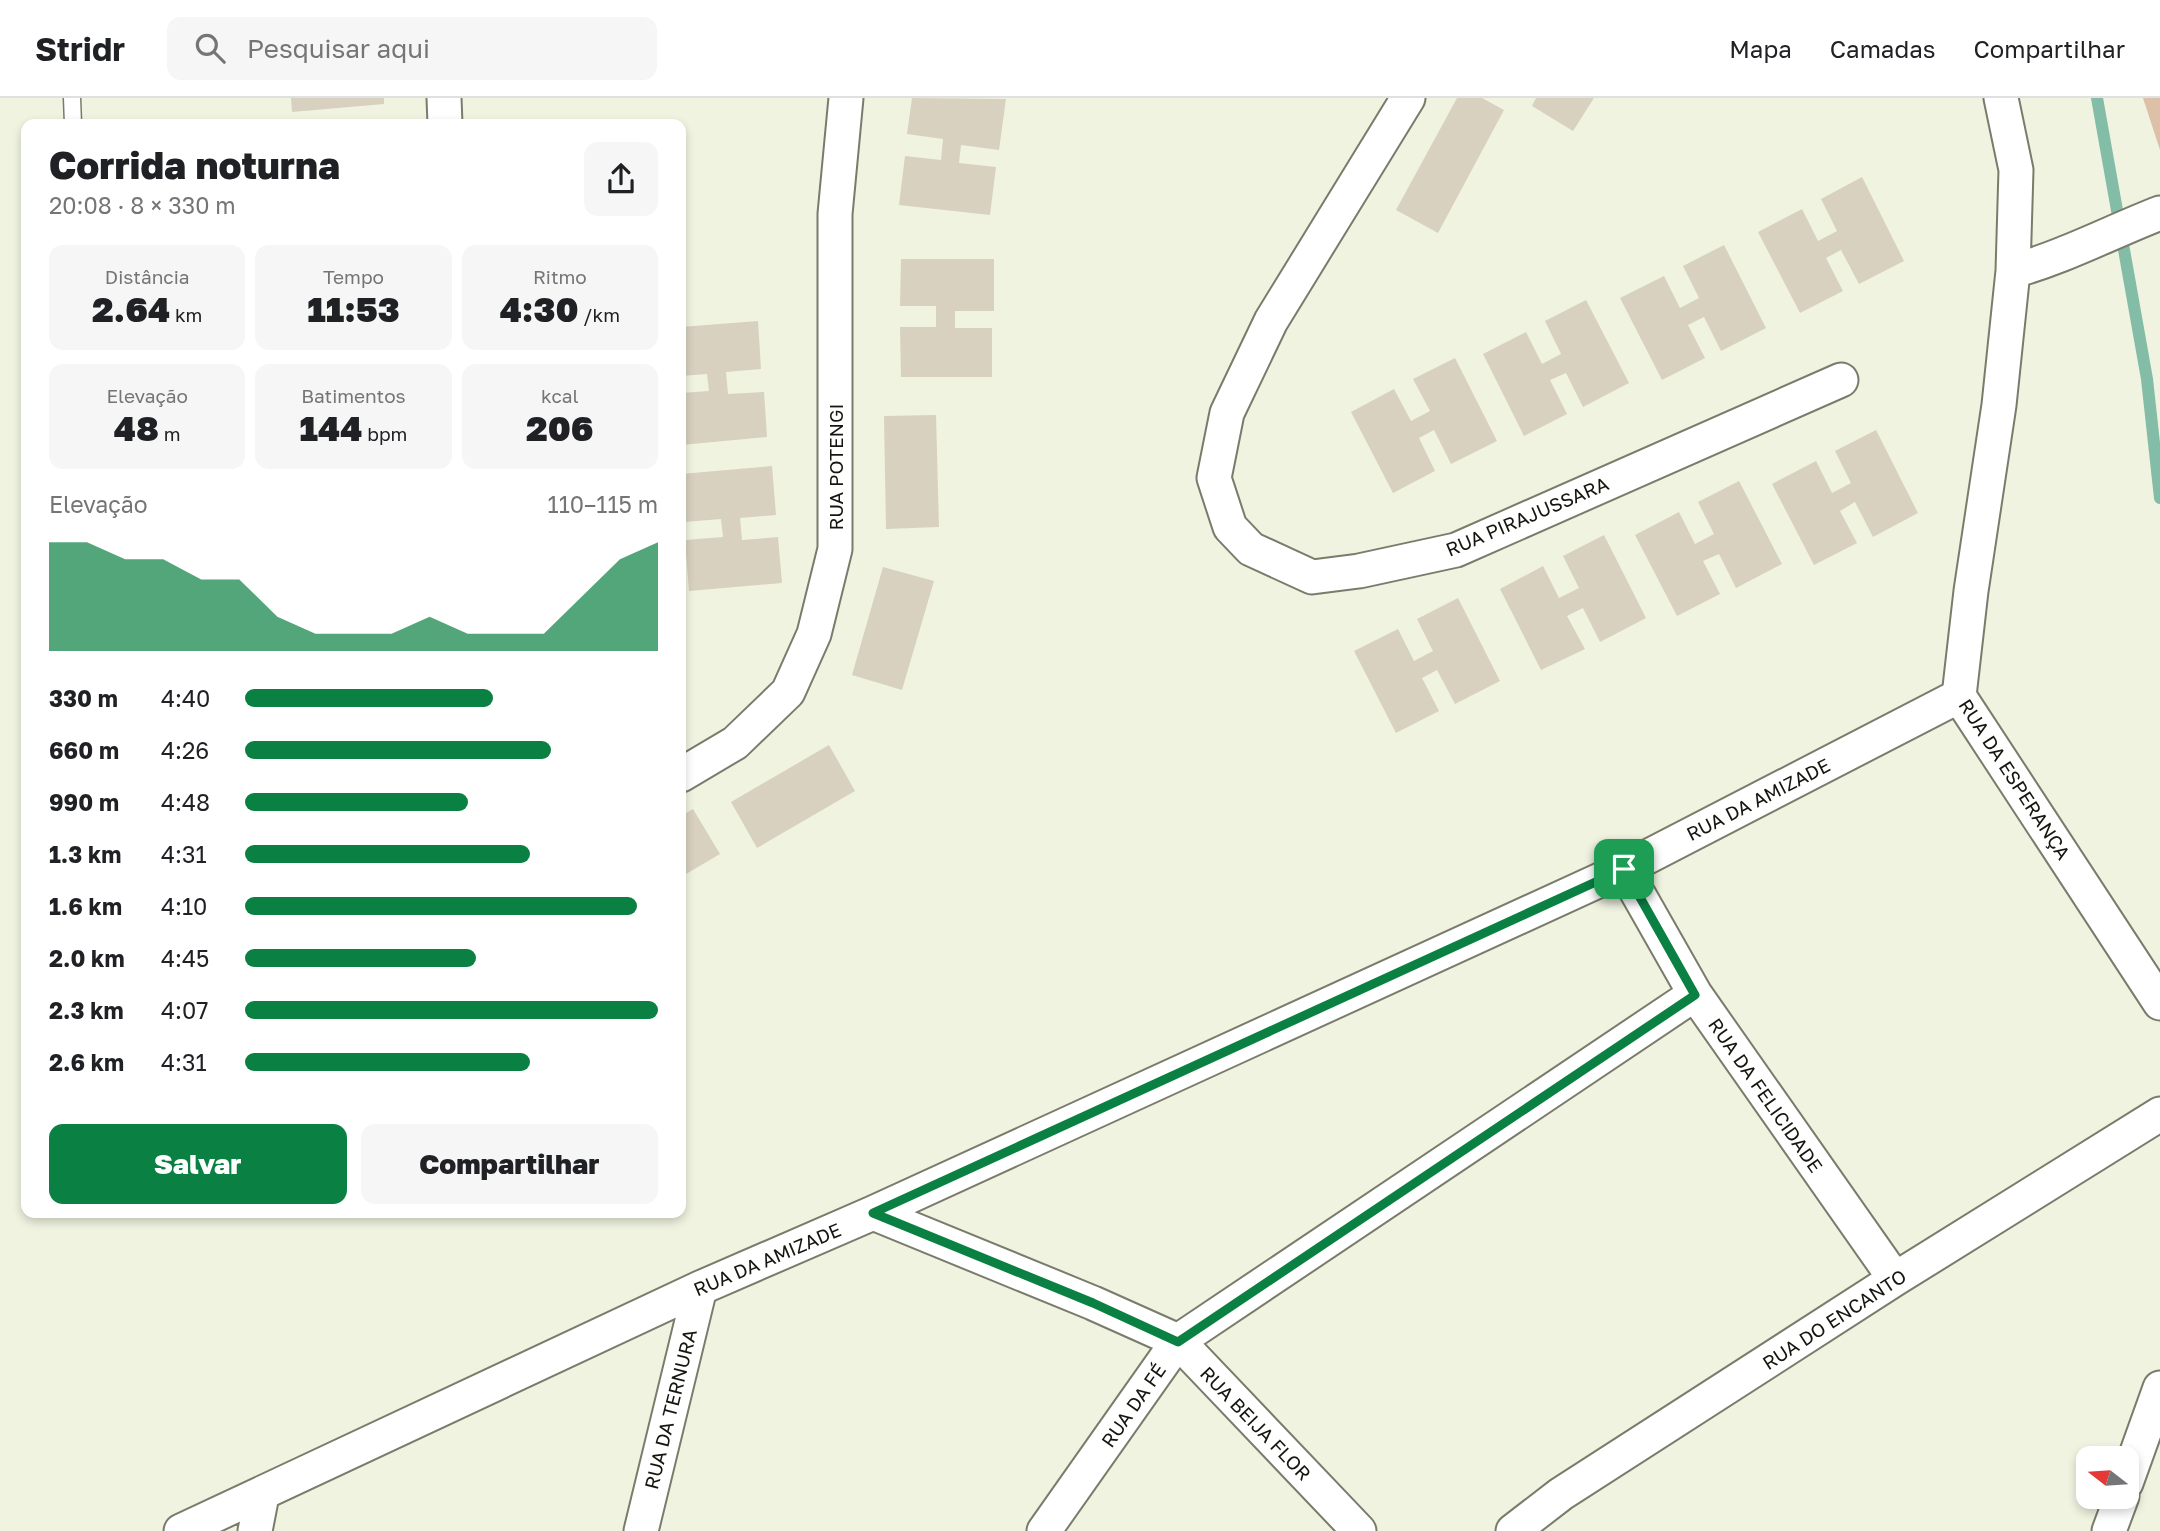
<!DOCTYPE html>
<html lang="pt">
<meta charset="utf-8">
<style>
:root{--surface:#fff;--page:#f6f6f6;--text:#202124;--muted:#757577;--line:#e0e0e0;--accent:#0b8043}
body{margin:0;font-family:"Golos Text",sans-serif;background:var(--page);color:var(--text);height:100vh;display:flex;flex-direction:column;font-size:26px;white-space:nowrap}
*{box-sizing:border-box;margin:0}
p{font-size:23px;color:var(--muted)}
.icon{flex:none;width:38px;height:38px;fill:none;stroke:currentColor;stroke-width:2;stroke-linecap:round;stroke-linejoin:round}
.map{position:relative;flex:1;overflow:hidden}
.side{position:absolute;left:21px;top:21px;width:665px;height:1099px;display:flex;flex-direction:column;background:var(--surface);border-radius:14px;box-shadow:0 4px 10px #0003}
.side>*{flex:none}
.needle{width:46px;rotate:287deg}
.buttons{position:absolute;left:2076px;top:1348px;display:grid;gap:14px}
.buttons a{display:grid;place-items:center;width:63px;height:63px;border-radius:14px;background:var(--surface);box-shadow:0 4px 10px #0003;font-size:35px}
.pin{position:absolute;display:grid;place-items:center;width:60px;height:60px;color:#fff;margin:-30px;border-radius:14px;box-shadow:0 4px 10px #0006}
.round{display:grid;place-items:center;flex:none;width:74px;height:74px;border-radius:14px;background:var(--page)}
.summary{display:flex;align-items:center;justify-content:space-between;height:119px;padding:0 28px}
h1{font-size:38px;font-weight:800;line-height:52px}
.figures{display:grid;grid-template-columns:repeat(3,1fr);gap:10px;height:119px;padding:7px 28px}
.figures div{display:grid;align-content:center;border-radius:14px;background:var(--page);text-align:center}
.figures b{font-size:35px;font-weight:800}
.figures small{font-size:19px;font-weight:400}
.figures p{font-size:19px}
.chart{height:196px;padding:14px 28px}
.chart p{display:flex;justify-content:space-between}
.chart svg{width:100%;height:126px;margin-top:7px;fill:var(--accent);opacity:.7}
.action{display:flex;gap:14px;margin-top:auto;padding:14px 28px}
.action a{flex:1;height:80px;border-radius:14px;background:var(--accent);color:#fff;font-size:28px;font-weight:800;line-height:80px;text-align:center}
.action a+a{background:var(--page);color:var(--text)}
ul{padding:0 28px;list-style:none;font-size:23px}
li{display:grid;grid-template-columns:112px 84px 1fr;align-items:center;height:52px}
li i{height:18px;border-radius:9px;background:var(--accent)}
header{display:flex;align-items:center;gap:42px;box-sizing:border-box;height:98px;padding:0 35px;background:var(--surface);border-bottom:2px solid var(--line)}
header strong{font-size:33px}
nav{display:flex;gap:38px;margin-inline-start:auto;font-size:24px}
.search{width:490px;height:63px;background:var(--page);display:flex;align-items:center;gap:18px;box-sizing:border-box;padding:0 24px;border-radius:14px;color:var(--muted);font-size:26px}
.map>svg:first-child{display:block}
.green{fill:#ddc0a8}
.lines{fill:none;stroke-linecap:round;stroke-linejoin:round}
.stream{stroke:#84bda7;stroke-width:12}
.building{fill:#d8d1c0}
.lane-casing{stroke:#797c6b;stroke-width:19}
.street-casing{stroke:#797c6b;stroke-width:37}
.lane{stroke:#fff;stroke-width:16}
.street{stroke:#fff;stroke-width:33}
.route-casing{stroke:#fff;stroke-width:14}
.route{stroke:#0b8043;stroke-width:9}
.labels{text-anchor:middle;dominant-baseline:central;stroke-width:5;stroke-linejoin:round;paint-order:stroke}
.street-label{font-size:19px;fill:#15160f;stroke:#fff}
</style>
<header>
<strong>Stridr</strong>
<div class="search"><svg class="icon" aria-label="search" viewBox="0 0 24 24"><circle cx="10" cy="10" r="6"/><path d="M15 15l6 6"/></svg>Pesquisar aqui</div>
<nav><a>Mapa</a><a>Camadas</a><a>Compartilhar</a></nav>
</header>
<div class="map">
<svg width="2160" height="1433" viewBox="0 0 2160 1433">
<rect width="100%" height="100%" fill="#eff3e0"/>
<path class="green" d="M2143,0H2160V52Z"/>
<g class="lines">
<path class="stream" d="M2097,0L2147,281L2160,400"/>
</g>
<path class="building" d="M291,0H384V6L292,14Z
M912,0L1006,1L999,52L961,47L959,65L996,69L990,117L899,107L905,58L941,62L943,41L907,36Z
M1457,0H1482L1504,12L1438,135L1396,112Z
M1536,0H1594L1573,33L1532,8Z
M1862,79L1904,163L1859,186L1841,152L1826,160L1843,193L1800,215L1758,134L1802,111L1818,143L1837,133L1821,101Z
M1724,147L1766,230L1721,253L1704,219L1688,227L1705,260L1662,282L1620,200L1664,178L1680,210L1699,200L1683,168Z
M901,161H994V213H955V230H992V279H901L900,229H936V208H900Z
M1586,202L1629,285L1583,309L1566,275L1550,282L1567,316L1524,338L1483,256L1526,234L1542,266L1561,256L1545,223Z
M758,223L761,271L726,274L728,296L764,294L767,339L681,347V295L709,293L707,276L681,278V229Z
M1455,260L1497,343L1451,366L1434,332L1419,340L1435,373L1393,395L1351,314L1394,291L1411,323L1430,313L1413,281Z
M936,317L939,429L886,431L884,318Z
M1876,332L1918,415L1873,439L1855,404L1840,413L1857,445L1814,467L1772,386L1816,363L1832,395L1851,385L1835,353Z
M772,368L776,417L740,420L742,442L778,439L782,485L689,493L685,442L723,439L721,421L685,424L681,376Z
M1739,383L1782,466L1736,490L1719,456L1703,463L1720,496L1677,518L1635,437L1679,414L1695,446L1714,436L1698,404Z
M1604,437L1646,520L1600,544L1583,510L1567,518L1585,551L1541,572L1500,491L1543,468L1559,500L1579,490L1563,458Z
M883,469L934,483L902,592L852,577Z
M1458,500L1500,583L1455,606L1437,572L1422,580L1439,613L1396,635L1354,553L1398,531L1414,563L1433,553L1417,521Z
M829,647L855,693L757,750L731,704Z
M693,711L720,756L681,779V718Z"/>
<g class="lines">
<defs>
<path id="lane" d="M72,0L73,26"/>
<path id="street" d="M444,0L445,26
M1408,0L1271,223L1227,315L1214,380L1230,429L1251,451L1312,479L1359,473L1456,452L1841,282
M2001,0L2016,72L2013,173L1999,307L1971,493L1959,598L2160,905
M2013,173C2064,159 2111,134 2160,115
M681,677L735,645L788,594L814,536L835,451V116L846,0
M1624,771L1695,896L1895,1181
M873,1115L1093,1205L1178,1243L1359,1433
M2126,1385L2160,1290
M181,1433L700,1190L873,1115L1624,771L1959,598
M255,1433L262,1397
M641,1433L700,1190
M1044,1433L1178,1243L1695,896
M1513,1433L1561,1396L1895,1181L2160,1016
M2109,1433L2122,1398"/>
</defs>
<use href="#lane" class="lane-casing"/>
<use href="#street" class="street-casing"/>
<use href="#lane" class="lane"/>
<use href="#street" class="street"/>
</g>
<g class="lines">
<defs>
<path id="route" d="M1624,771L1695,897L1178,1244L1093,1205L873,1115Z"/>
</defs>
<use href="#route" class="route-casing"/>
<use href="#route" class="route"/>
</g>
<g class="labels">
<g class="street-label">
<text transform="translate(835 369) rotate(-90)">RUA POTENGI</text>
<text transform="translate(1527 418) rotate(-23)">RUA PIRAJUSSARA</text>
<text transform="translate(2015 681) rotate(57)">RUA DA ESPERANÇA</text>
<text transform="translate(1758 701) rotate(-27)">RUA DA AMIZADE</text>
<text transform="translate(1766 997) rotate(55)">RUA DA FELICIDADE</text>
<text transform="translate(767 1161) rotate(-23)">RUA DA AMIZADE</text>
<text transform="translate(1834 1221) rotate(-33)">RUA DO ENCANTO</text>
<text transform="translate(1133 1307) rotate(-55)">RUA DA FÉ</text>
<text transform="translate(670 1311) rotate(-76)">RUA DA TERNURA</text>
<text transform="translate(1256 1325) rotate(46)">RUA BEIJA FLOR</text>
</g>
</g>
</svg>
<div class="buttons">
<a><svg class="needle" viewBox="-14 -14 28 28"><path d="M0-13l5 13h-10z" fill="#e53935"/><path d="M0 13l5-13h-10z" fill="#757577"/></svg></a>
</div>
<div class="pin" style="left:1624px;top:771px;background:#1e9e55"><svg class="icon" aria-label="arrive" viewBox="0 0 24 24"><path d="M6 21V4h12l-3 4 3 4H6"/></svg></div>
<section class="side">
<div class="summary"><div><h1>Corrida noturna</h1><p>20:08 · 8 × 330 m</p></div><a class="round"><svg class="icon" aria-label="share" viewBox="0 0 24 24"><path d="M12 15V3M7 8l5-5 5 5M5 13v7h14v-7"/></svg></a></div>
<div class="figures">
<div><p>Distância</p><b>2.64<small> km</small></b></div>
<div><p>Tempo</p><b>11:53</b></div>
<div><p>Ritmo</p><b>4:30<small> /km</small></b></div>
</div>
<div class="figures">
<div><p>Elevação</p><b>48<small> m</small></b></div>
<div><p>Batimentos</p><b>144<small> bpm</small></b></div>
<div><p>kcal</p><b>206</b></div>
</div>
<div class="chart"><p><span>Elevação</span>110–115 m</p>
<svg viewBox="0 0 160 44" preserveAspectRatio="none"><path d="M0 44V6L10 6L20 12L30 12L40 19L50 19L60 32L70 38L80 38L90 38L100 32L110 38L120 38L130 38L140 25L150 12L160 6V44z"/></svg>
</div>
<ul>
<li><b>330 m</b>4:40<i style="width:60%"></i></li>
<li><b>660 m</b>4:26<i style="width:74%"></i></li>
<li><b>990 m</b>4:48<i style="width:54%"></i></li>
<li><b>1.3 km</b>4:31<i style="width:69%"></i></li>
<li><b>1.6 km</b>4:10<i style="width:95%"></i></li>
<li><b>2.0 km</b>4:45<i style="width:56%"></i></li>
<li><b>2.3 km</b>4:07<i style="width:100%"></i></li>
<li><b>2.6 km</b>4:31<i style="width:69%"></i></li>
</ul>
<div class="action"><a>Salvar</a><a>Compartilhar</a></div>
</section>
</div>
